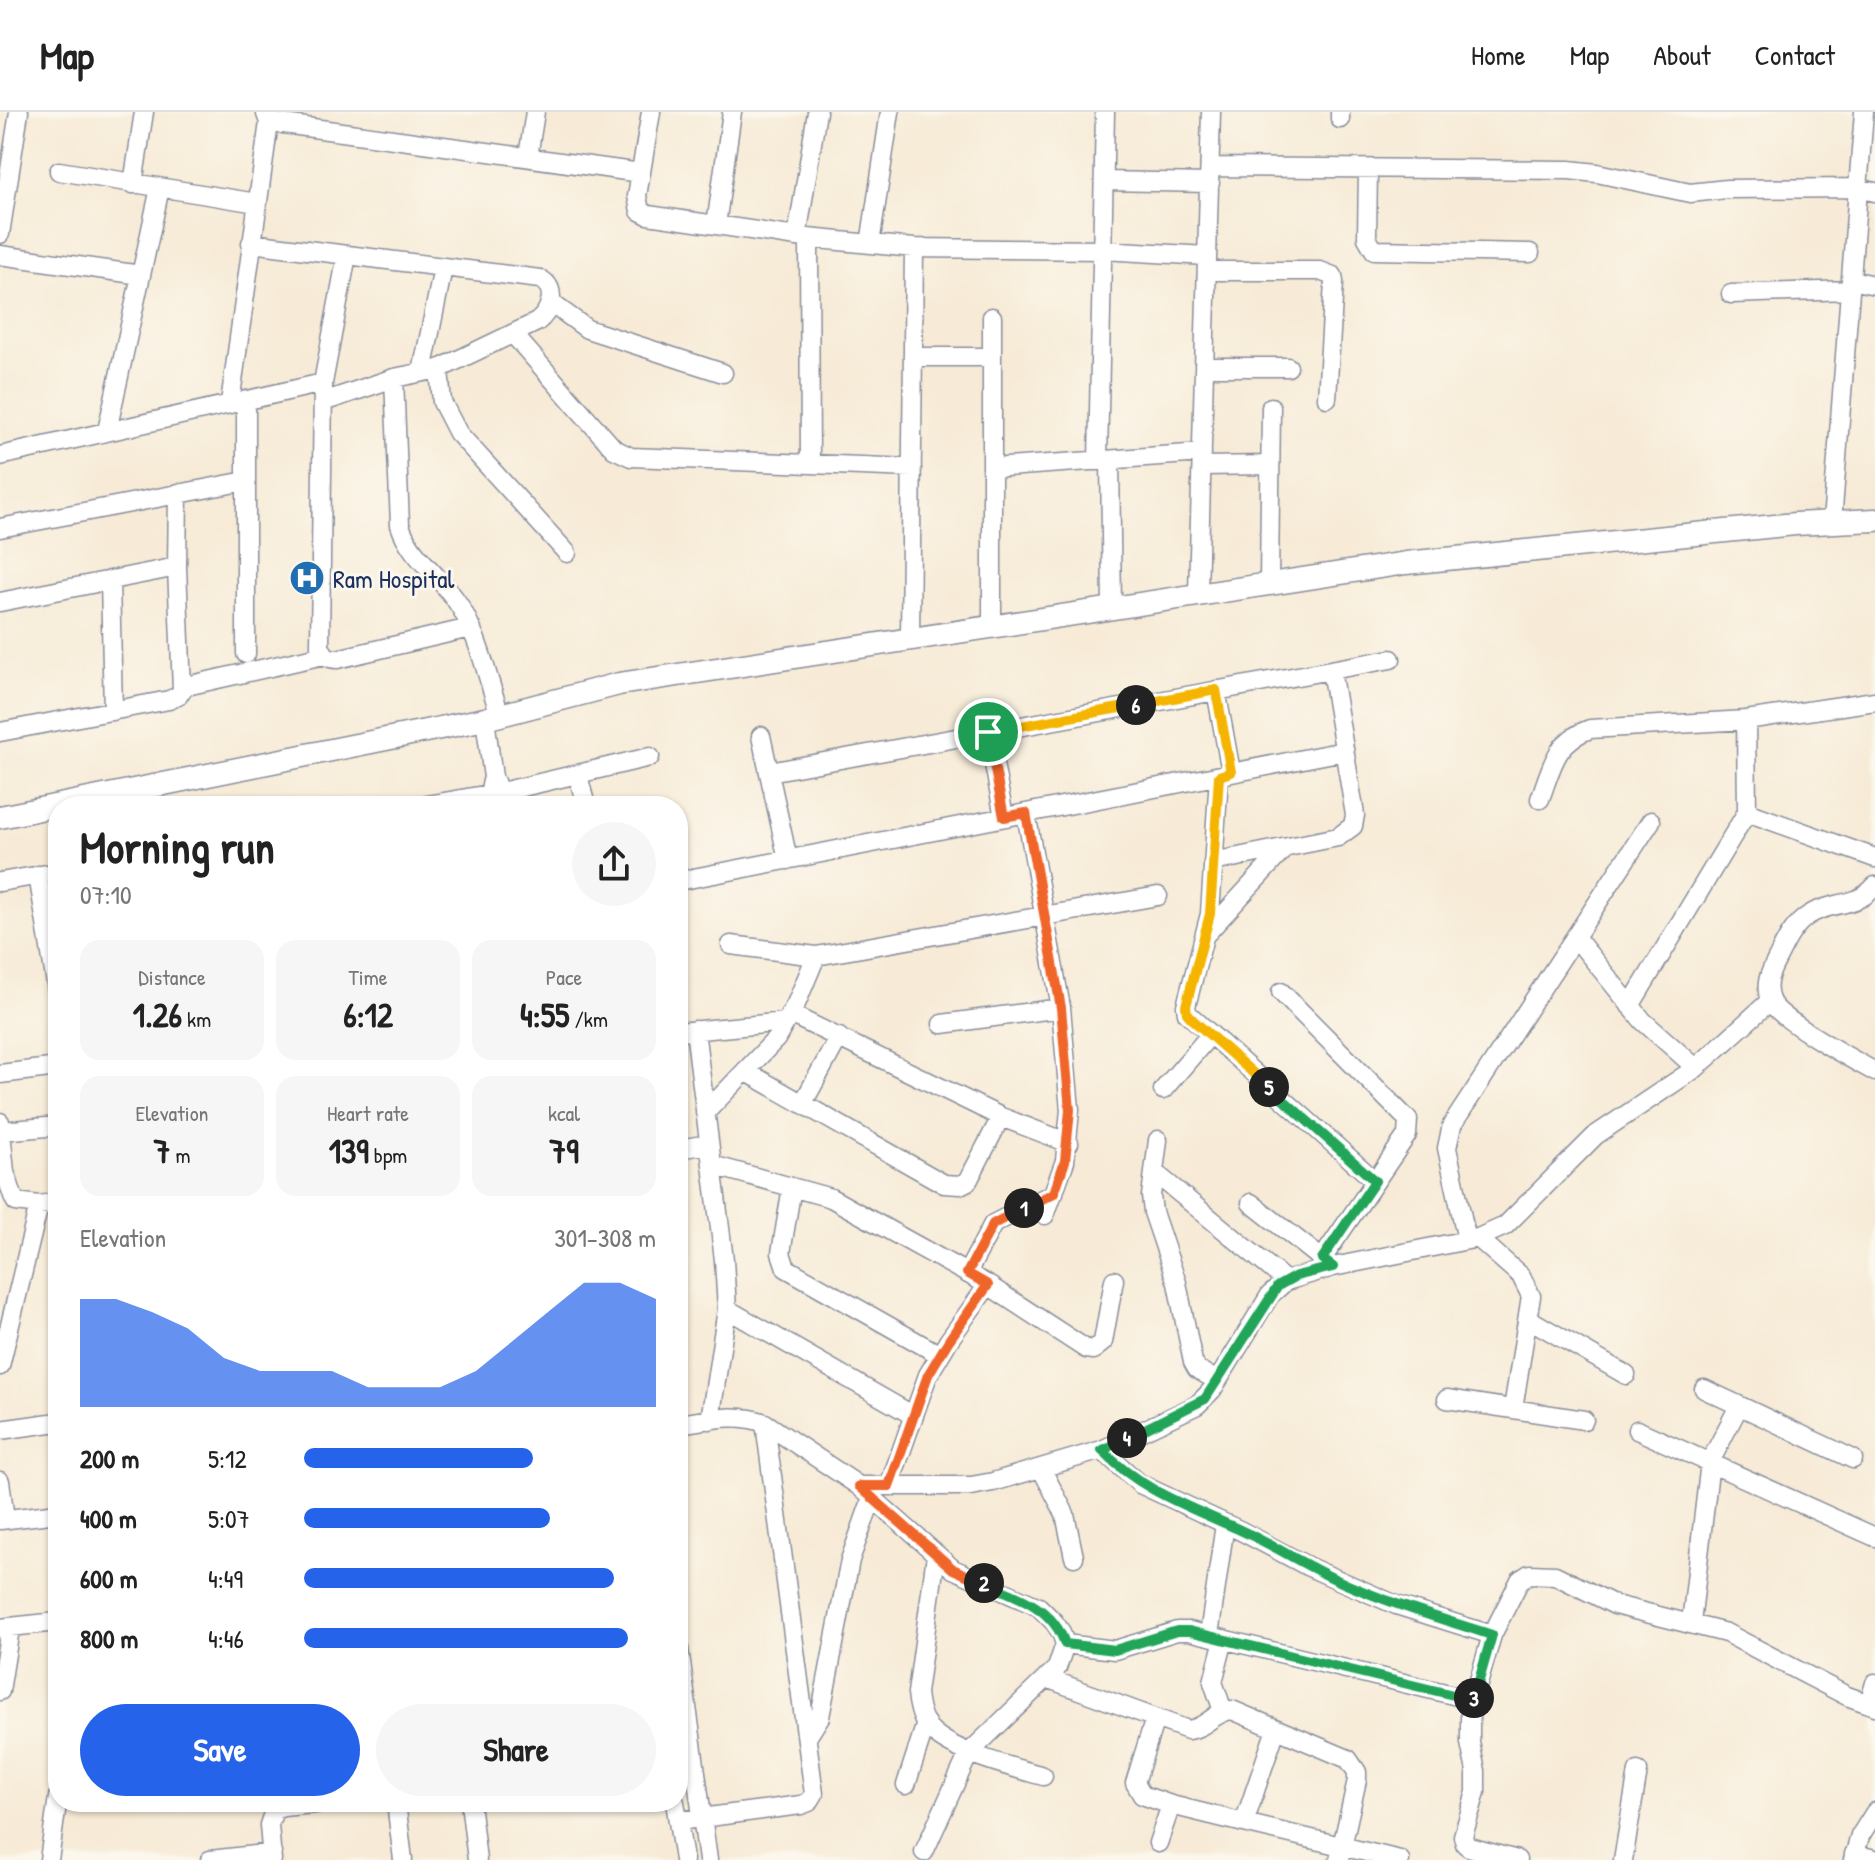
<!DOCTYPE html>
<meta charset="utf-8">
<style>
:root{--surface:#fff;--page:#f6f6f6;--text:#222;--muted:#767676;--line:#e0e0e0;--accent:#2563eb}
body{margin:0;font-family:"Patrick Hand",sans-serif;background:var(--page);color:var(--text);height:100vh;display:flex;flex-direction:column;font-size:30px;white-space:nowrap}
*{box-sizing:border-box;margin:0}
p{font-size:26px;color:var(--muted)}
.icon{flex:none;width:44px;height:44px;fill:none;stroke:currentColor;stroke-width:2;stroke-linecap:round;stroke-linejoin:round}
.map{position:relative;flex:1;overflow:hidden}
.details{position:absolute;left:48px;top:684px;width:640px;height:1016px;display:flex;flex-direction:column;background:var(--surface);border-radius:32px;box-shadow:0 2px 6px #0004}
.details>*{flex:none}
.pin{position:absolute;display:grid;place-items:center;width:68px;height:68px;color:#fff;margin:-34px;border:4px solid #fff;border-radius:50%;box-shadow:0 2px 8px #0007}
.km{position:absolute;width:40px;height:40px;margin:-20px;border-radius:50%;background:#222;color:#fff;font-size:22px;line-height:40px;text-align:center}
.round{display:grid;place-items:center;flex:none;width:84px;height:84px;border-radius:42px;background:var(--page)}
.overview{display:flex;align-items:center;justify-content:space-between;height:136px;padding:0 32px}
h1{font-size:44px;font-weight:700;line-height:60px}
.stats{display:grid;grid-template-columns:repeat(3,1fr);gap:12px;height:136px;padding:8px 32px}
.stats div{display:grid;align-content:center;border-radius:20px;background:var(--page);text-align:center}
.stats b{font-size:34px;font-weight:700}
.stats small{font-size:22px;font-weight:400}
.stats p{font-size:22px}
.chart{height:224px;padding:16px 32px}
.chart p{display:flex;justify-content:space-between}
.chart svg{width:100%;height:144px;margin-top:8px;fill:var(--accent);opacity:.7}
.action{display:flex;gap:16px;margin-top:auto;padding:16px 32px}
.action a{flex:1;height:92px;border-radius:48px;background:var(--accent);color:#fff;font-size:32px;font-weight:700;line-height:92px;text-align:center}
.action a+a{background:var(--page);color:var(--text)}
ul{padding:0 32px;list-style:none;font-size:26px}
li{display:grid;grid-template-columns:128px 96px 1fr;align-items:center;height:60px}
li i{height:20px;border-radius:10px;background:var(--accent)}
header{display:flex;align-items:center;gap:48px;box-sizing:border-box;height:112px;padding:0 40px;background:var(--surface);border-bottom:2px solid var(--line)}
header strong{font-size:38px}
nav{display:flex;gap:44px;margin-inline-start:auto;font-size:28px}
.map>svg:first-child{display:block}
.building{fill:#c794cd}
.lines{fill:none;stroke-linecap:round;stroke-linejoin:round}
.minor-casing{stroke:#898d9a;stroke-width:21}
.tertiary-casing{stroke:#898d9a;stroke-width:25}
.minor{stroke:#fff;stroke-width:18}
.tertiary{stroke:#fff;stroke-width:22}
.split-1-casing{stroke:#fff;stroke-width:16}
.split-2-casing{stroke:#fff;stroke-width:16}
.split-3-casing{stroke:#fff;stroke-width:16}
.split-4-casing{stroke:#fff;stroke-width:16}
.split-5-casing{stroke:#fff;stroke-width:16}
.split-6-casing{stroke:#fff;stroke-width:16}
.split-7-casing{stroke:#fff;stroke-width:16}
.split-1{stroke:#f0652b;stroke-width:10}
.split-2{stroke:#f0652b;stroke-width:10}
.split-3{stroke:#22a559;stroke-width:10}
.split-4{stroke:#22a559;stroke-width:10}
.split-5{stroke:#22a559;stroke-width:10}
.split-6{stroke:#f5b400;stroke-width:10}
.split-7{stroke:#f5b400;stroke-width:10}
.labels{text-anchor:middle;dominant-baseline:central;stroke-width:6;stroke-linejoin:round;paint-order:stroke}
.poi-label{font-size:26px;fill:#1b2f5e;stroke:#fbf7ec;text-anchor:start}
</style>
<header>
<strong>Map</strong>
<nav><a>Home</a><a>Map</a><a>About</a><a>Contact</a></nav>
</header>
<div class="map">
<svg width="1875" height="1748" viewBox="0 0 1875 1748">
<rect width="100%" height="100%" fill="#fbf7ec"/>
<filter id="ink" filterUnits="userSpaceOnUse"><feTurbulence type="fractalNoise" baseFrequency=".0125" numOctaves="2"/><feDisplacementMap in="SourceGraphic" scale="16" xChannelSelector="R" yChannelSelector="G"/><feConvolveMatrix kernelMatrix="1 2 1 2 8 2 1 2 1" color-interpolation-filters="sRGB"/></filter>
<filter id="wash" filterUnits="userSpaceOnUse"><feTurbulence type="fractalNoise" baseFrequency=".006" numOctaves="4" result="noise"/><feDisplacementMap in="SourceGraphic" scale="32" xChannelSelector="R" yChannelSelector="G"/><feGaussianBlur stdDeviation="1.8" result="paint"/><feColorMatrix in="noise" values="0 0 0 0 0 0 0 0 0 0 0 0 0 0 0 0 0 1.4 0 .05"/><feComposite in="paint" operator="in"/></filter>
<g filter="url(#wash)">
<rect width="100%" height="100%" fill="#f7ebd7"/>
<g id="blocks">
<path class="building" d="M296,456L320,458L319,474L295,472Z"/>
</g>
</g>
<g filter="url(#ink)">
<use href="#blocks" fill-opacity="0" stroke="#898d9a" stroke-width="2"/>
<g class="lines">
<defs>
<path id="minor" d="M651,0L637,84L640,99L648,103L797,125L914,136L1103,138L1207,144
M1340,7V0
M269,10L641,61
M528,45L535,0
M1210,55L1569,58L1597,61L1690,81L1727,77L1858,76L1875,80
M1368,57L1367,126L1374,138L1530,141
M59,59L257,91
M1104,69L1210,71
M133,72L144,0
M716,113L732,0
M0,122L19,0
M797,125L817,0
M809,126L810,352
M251,131L540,167C559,176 550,200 537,210L439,257L394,266L400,413C410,444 436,460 455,487C478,519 487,565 500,603
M870,132L890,0
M0,143L141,163
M1207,159H1320L1333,164L1334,170L1327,286
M1851,168L1875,173
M1731,182L1850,178
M550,190L587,217L723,261
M992,205V514
M513,222L614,337L631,345L912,356
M913,245H992
M1204,255H1288
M439,257L442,290L458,321L567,441
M422,260L443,156
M323,271L347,143
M246,288V542
M323,290L394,266
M230,291L269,10L266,2
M107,319L160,76
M0,344L323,271L320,535C325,543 327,547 337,547L470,516
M1110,348L1112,495
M1098,349L1105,0
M1202,354L1270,353
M992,356L1202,341
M1832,410L1864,0
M0,416L246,369
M110,468L113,599
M1269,471L1271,295
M1198,481L1211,0
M0,490L177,455L178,381
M910,527L914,136
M182,575L324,543
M1216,578L1231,660
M485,607L493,665
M0,620L169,588L178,584L182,578L177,455
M988,620L1004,705
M761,624L788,748
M769,660L1391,547
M578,663L586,694
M1219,664L1210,802L1186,894L1187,901L1375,1069
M1540,687C1552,655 1555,629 1590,617L1746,608L1875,589
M491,690L489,682L493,665L505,694
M421,694L501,680L650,645
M1747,700L1875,746
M1026,701L1061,896L1070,998L1065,1049L1045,1103
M1213,750L1338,725L1353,714L1355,703L1331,558
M38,763L58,884
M678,769L1344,639
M0,770L58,760
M1875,774C1857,796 1831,789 1809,803C1793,813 1785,831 1777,847C1770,860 1764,873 1770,888C1777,907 1854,948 1875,960
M1207,821L1285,736
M1575,825L1643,909L1696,956
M731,833L816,844
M1281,880L1408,1008L1407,1023L1322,1147L1333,1155
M1630,894L1747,700L1746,608
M790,902L1001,1005L1069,1031
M942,912L1061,896
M695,918L724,1148L727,1197L710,1308
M678,920L786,910
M745,959L944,1072L960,1073L968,1069L1001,1005
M0,962L58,955
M1163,978L1210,923
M803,991L839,925
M705,1001L776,927L796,892L816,844L1158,784
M0,1010L5,1060
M1,1019L58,1014
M1158,1028L1151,1084L1153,1100L1177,1171L1193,1250L1197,1257L1217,1269
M678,1037L709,1032
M712,1053L831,1086L988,1173
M0,1056C10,1064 9,1079 16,1090L39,1093L58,1090
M1154,1060L1286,1169
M792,1075L781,1141L786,1156L940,1243
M1251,1091L1322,1147
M1478,1126L1521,1164L1531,1184L1513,1297
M1467,1128L1447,1036L1452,1013L1651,709
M967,1161L993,1112L1054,1081
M727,1197L914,1304
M1529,1207L1626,1263
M0,1254L39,1093
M1704,1277L1853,1347
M1447,1287L1584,1308
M678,1312C708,1308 737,1300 765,1311L859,1374L953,1457L1039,1495L1054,1510L1061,1520L1065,1532L1057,1556L969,1641L924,1740
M0,1318L58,1310
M1637,1318L1875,1425
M1102,1338L1140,1372L1241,1419L1309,1455L1396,1493L1492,1523L1520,1468L1529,1462L1555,1463L1615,1493L1726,1521L1847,1584L1875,1594
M1041,1356L1065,1402L1074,1445
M0,1369L5,1407
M859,1374H971L993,1370L1102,1338L1197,1293L1212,1278L1270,1183L1286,1169L1333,1155L1478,1126L1505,1114L1596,1023L1696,956L1770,889
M889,1374L928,1263L949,1228L988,1173L1086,1237L1093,1238L1103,1230L1114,1168
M0,1408L58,1401
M936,1443L917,1581C918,1591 920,1602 925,1611C943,1639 1012,1655 1043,1664
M1691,1511L1710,1350L1739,1294
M0,1516L58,1510
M1209,1523L1225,1412
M1492,1523L1470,1600V1631L1476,1659V1680L1463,1724L1465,1732L1469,1735L1517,1748
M678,1529L708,1748
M1065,1532L1115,1538L1177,1519H1189L1474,1588
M1049,1567L1188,1618C1207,1616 1213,1600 1232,1598L1348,1647L1357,1660V1668L1339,1748
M0,1579L10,1517
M1869,1592L1875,1571
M1223,1599L1213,1570L1224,1527
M1155,1606L1135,1671L1142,1683L1171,1693L1158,1731
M808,1624L820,1605L850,1448L872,1386
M906,1673L926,1611
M396,1690L403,1748
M470,1690L477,1748
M675,1690L684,1748
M1171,1693L1244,1711L1276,1617
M678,1709L801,1693L809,1690L814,1682L765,1311
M1244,1711L1400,1748
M1854,1742L1875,1747
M49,1748L58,1685
M210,1748L272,1741
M272,1748L269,1713L274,1698L283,1695L333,1690
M1623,1748L1638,1659
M1853,1748L1860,1724L1875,1700"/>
<path id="tertiary" d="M0,705L485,607L619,572L1406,451L1795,412L1875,408"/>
</defs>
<use href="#minor" class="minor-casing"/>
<use href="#tertiary" class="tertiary-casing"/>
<use href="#minor" class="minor"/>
<use href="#tertiary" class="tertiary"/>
</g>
</g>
<g class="lines" filter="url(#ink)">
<defs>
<path id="split-1" d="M988,620L1004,705L1026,701L1061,896L1070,998L1065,1049L1054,1081L1024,1096"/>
<path id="split-2" d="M984,1471L953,1457L859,1374H889L928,1263L949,1228L988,1173L967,1161L993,1112L1024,1096"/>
<path id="split-3" d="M984,1471C1017,1484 1053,1495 1065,1532L1115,1538L1177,1519H1189L1474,1588V1586"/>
<path id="split-4" d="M1127,1326L1102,1338C1139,1378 1190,1395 1238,1417C1276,1434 1310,1457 1348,1473C1395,1493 1444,1508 1492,1523L1474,1586"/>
<path id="split-5" d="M1127,1326L1205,1287L1278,1174L1296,1164L1333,1155L1322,1147L1375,1069L1269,975"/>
<path id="split-6" d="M1136,593L1216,578L1231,660L1219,664L1210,802L1186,894L1187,901L1194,909L1269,975"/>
<path id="split-7" d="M988,620L1136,593"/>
</defs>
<use href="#split-1" class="split-1-casing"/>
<use href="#split-2" class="split-2-casing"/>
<use href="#split-3" class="split-3-casing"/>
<use href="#split-4" class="split-4-casing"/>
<use href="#split-5" class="split-5-casing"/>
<use href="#split-6" class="split-6-casing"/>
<use href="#split-7" class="split-7-casing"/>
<use href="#split-1" class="split-1"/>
<use href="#split-2" class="split-2"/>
<use href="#split-3" class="split-3"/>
<use href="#split-4" class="split-4"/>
<use href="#split-5" class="split-5"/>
<use href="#split-6" class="split-6"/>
<use href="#split-7" class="split-7"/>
</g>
<defs>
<symbol id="hospital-disc" viewBox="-11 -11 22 22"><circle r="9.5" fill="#1f6fb2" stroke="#fbf7ec"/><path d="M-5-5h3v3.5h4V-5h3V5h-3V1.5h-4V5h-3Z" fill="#fff"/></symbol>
</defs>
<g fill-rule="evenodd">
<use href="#hospital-disc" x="287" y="446" width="40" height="40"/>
</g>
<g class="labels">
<g class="poi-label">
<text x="333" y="466">Ram Hospital</text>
</g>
</g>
</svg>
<div class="pin" style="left:988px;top:620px;background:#1e9e55"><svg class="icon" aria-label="arrive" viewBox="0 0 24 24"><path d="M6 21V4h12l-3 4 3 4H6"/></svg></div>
<b class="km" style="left:1024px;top:1096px">1</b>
<b class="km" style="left:984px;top:1471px">2</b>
<b class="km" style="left:1474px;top:1586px">3</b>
<b class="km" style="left:1127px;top:1326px">4</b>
<b class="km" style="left:1269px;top:975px">5</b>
<b class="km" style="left:1136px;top:593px">6</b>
<section class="details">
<div class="overview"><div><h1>Morning run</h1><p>07:10</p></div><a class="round"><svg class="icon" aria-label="share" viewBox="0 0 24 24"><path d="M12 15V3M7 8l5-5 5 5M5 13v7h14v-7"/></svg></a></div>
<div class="stats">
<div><p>Distance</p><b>1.26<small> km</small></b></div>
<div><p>Time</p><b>6:12</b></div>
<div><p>Pace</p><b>4:55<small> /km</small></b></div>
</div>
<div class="stats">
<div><p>Elevation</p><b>7<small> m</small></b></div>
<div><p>Heart rate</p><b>139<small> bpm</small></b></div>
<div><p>kcal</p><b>79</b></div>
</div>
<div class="chart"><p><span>Elevation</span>301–308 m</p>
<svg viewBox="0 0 160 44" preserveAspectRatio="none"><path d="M0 44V11L10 11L20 15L30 20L40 29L50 33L60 33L70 33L80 38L90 38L100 38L110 33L120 24L130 15L140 6L150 6L160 11V44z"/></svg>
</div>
<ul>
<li><b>200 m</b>5:12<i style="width:65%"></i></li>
<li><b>400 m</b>5:07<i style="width:70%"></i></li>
<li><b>600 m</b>4:49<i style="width:88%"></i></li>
<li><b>800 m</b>4:46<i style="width:92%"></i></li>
</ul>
<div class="action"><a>Save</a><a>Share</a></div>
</section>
</div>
